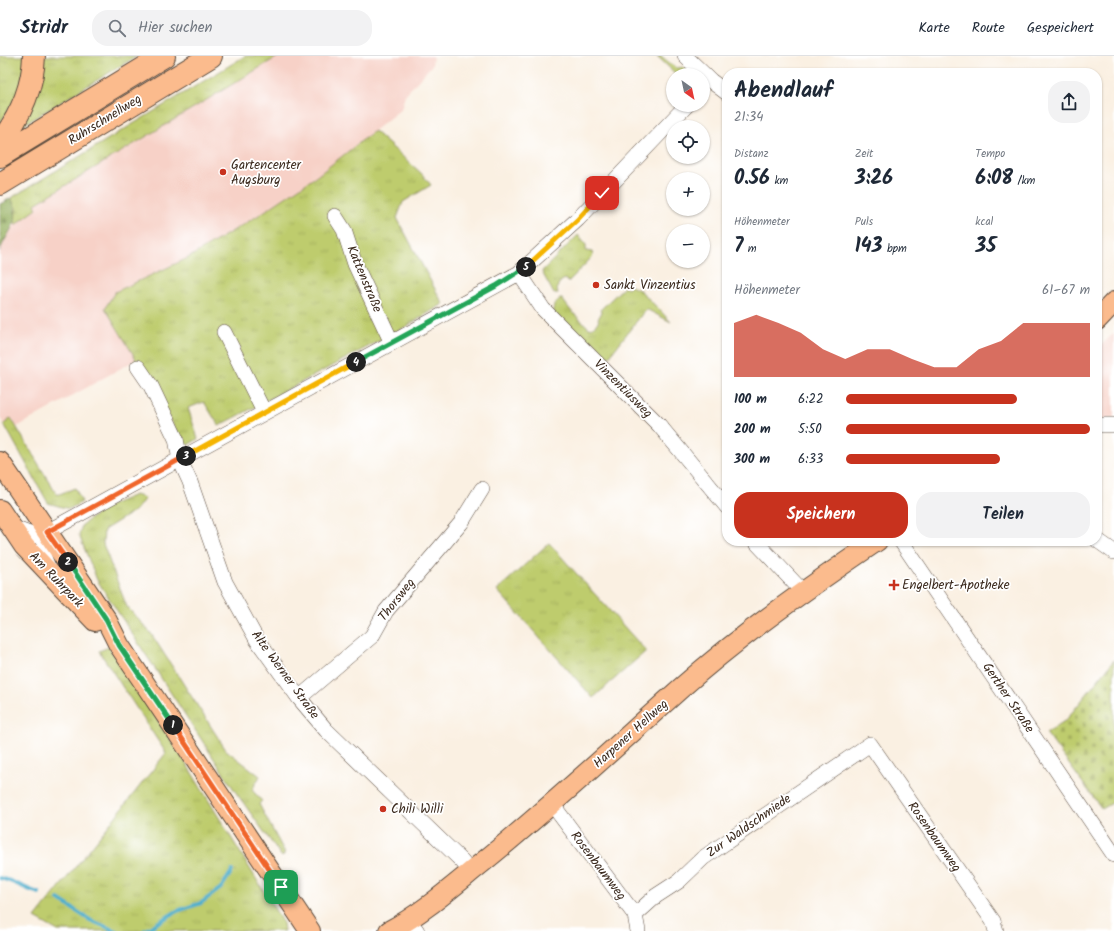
<!DOCTYPE html>
<html lang="de">
<meta charset="utf-8">
<style>
:root{--surface:#fff;--page:#f2f2f3;--text:#1f2937;--muted:#747a83;--line:#e0e1e3;--accent:#c8321e}
body{margin:0;font-family:Kalam,sans-serif;background:var(--page);color:var(--text);height:100vh;display:flex;flex-direction:column;font-size:15px;white-space:nowrap}
*{box-sizing:border-box;margin:0}
p{font-size:13px;color:var(--muted)}
.icon{flex:none;width:22px;height:22px;fill:none;stroke:currentColor;stroke-width:2;stroke-linecap:round;stroke-linejoin:round}
.map{position:relative;flex:1;overflow:hidden}
.details{position:absolute;left:722px;top:12px;width:380px;height:478px;display:flex;flex-direction:column;background:var(--surface);border-radius:16px;box-shadow:0 1px 3px #0004}
.details>*{flex:none}
.needle{width:26px;rotate:147deg}
.fabs{position:absolute;left:666px;top:12px;display:grid;gap:8px}
.fabs a{display:grid;place-items:center;width:44px;height:44px;border-radius:50%;background:var(--surface);box-shadow:0 1px 3px #0004;font-size:20px}
.pin{position:absolute;display:grid;place-items:center;width:34px;height:34px;color:#fff;margin:-17px;border-radius:8px;box-shadow:0 2px 6px #0006}
.km{position:absolute;width:20px;height:20px;margin:-10px;border-radius:50%;background:#222;color:#fff;font-size:11px;line-height:20px;text-align:center}
.round{display:grid;place-items:center;flex:none;width:42px;height:42px;border-radius:16px;background:var(--page)}
.overview{display:flex;align-items:center;justify-content:space-between;height:68px;padding:0 12px}
h1{font-size:22px;font-weight:800;line-height:30px}
.stats{display:grid;grid-template-columns:repeat(3,1fr);gap:6px;height:68px;padding:4px 12px}
.stats div{display:grid;align-content:center}
.stats b{font-size:20px;font-weight:800}
.stats small{font-size:11px;font-weight:400}
.stats p{font-size:11px}
.chart{height:112px;padding:8px 12px}
.chart p{display:flex;justify-content:space-between}
.chart svg{width:100%;height:72px;margin-top:4px;fill:var(--accent);opacity:.7}
.primary-button{display:flex;gap:8px;margin-top:auto;padding:8px 12px}
.primary-button a{flex:1;height:46px;border-radius:16px;background:var(--accent);color:#fff;font-size:16px;font-weight:800;line-height:46px;text-align:center}
.primary-button a+a{background:var(--page);color:var(--text)}
ul{padding:0 12px;list-style:none;font-size:13px}
li{display:grid;grid-template-columns:64px 48px 1fr;align-items:center;height:30px}
li i{height:10px;border-radius:5px;background:var(--accent)}
header{display:flex;align-items:center;gap:24px;box-sizing:border-box;height:56px;padding:0 20px;background:var(--surface);border-bottom:1px solid var(--line)}
header strong{font-size:19px}
nav{display:flex;gap:22px;margin-inline-start:auto;font-size:14px}
.search{width:280px;height:36px;background:var(--page);display:flex;align-items:center;gap:10px;box-sizing:border-box;padding:0 14px;border-radius:16px;color:var(--muted);font-size:15px}
.map>svg:first-child{display:block}
.built{fill:#f7d1c7}
.grass{fill:url(#grass-tufts);stroke:#7c7b46}
.forest{fill:url(#forest-firs);stroke:#686d3f}
.cemetery{fill:url(#cemetery-stones);stroke:#7c7b46}
.lines{fill:none;stroke-linecap:round;stroke-linejoin:round}
.stream{stroke:#4daecc;stroke-width:4}
.minor-casing{stroke:#58483b;stroke-width:16}
.major-casing{stroke:#58483b;stroke-width:22}
.highway-casing{stroke:#58483b;stroke-width:24}
.minor{stroke:#fff;stroke-width:15}
.major{stroke:#fbbb8d;stroke-width:20}
.highway{stroke:#fbbb8d;stroke-width:22}
.split-1-casing{stroke:#fff;stroke-width:8}
.split-2-casing{stroke:#fff;stroke-width:8}
.split-3-casing{stroke:#fff;stroke-width:8}
.split-4-casing{stroke:#fff;stroke-width:8}
.split-5-casing{stroke:#fff;stroke-width:8}
.split-6-casing{stroke:#fff;stroke-width:8}
.split-1{stroke:#f0652b;stroke-width:5}
.split-2{stroke:#22a559;stroke-width:5}
.split-3{stroke:#f0652b;stroke-width:5}
.split-4{stroke:#f5b400;stroke-width:5}
.split-5{stroke:#22a559;stroke-width:5}
.split-6{stroke:#f5b400;stroke-width:5}
.poi-dot{fill:#c8321e;stroke:#fff;stroke-width:1.5}
.labels{text-anchor:middle;dominant-baseline:central;stroke-width:3.5;stroke-linejoin:round;paint-order:stroke}
.street-label{font-size:13px;fill:#3b2a1e;stroke:#fff}
.poi-label{font-size:13px;fill:#3b2a1e;stroke:#fff;text-anchor:start}
</style>
<header>
<strong>Stridr</strong>
<div class="search"><svg class="icon" aria-label="search" viewBox="0 0 24 24"><circle cx="10" cy="10" r="6"/><path d="M15 15l6 6"/></svg>Hier suchen</div>
<nav><a>Karte</a><a>Route</a><a>Gespeichert</a></nav>
</header>
<div class="map">
<svg width="1114" height="875" viewBox="0 0 1114 875">
<defs>
<pattern id="grass-tufts" width="24" height="20" patternUnits="userSpaceOnUse"><rect width="24" height="20" fill="#becc6d"/><path d="M3 7l-1-3M5 7V3M7 7l1-3M15 17l-1-3M17 17v-4M19 17l1-3" fill="none" stroke="#a4af5e"/></pattern>
<pattern id="forest-firs" width="22" height="20" patternUnits="userSpaceOnUse"><rect width="22" height="20" fill="#96b060"/><path d="M5 1l3.5 6h-7zM16 11l3.5 6h-7z" fill="#7c8f4f"/></pattern>
<pattern id="cemetery-stones" width="16" height="16" patternUnits="userSpaceOnUse"><rect width="16" height="16" fill="#becc6d"/><path d="M2 7V4a2 2 0 0 1 4 0v3zM10 15v-3a2 2 0 0 1 4 0v3z" fill="#a4af5e"/></pattern>
</defs>
<rect width="100%" height="100%" fill="#fff"/>
<filter id="ink" filterUnits="userSpaceOnUse"><feTurbulence type="fractalNoise" baseFrequency=".025" numOctaves="2"/><feDisplacementMap in="SourceGraphic" scale="8" xChannelSelector="R" yChannelSelector="G"/><feConvolveMatrix kernelMatrix="1 2 1 2 8 2 1 2 1" color-interpolation-filters="sRGB"/></filter>
<filter id="wash" filterUnits="userSpaceOnUse"><feTurbulence type="fractalNoise" baseFrequency=".012" numOctaves="4" result="noise"/><feDisplacementMap in="SourceGraphic" scale="16" xChannelSelector="R" yChannelSelector="G"/><feGaussianBlur stdDeviation="0.9" result="paint"/><feColorMatrix in="noise" values="0 0 0 0 0 0 0 0 0 0 0 0 0 0 0 0 0 1.4 0 .05"/><feComposite in="paint" operator="in"/></filter>
<g filter="url(#wash)">
<rect width="100%" height="100%" fill="#faf0e2"/>
<path class="built" d="M279,0H433L432,9L405,39L401,53L317,120L259,159L188,202L115,236L125,283L137,303L17,371L12,362L4,368L0,361V195L5,182L15,169L37,153L34,148Z
M1114,277V363L1097,364V293Z"/>
<path class="grass" d="M0,0H26L20,34L0,68Z
M41,0H137L18,72Z
M245,0H279L35,148L37,153L15,169L16,152L11,142Z
M657,0H661L676,12L684,11L691,19H677Z
M374,75L421,117L431,129L403,146L397,162L443,248L407,270L219,370L204,346L188,352L198,383L186,390L133,306L136,303L105,252L115,236L188,202L259,159L317,120Z
M578,179L586,189V195L592,196L593,200L568,226L566,223C560,224 555,231 558,237L554,238L542,216L543,214Z
M625,230L627,232L631,230L641,235L671,266L646,253L605,306L553,256C553,249 555,247 560,243H562L572,256L589,272L593,271L599,265L598,263L602,256L601,253Z
M11,362L57,439L75,432L82,446L69,453L48,447L4,368Z
M135,439L145,442L136,454L104,474L103,488L127,551L150,576L226,694L260,720L252,734L262,745L259,748L285,797L282,801L237,738L97,524L79,479L82,469L106,451Z
M549,487L646,595L593,642L497,534Z
M109,591L181,699L283,867L284,875H58L35,862L166,697L99,595Z"/>
<path class="forest" d="M11,142C23,166 8,173 0,195V148Z"/>
<path class="cemetery" d="M1114,604V746L1102,753L1046,677L1066,664Z"/>
<g class="lines">
<path class="stream" d="M0,822C14,825 25,833 39,837
M58,843L90,864L116,875
M144,875L177,855L201,847L221,832L232,815"/>
</g>
</g>
<g filter="url(#ink)">
<g class="lines">
<defs>
<path id="minor" d="M685,0L711,25L727,37
M335,160L344,174L355,208L392,287
M519,217L543,253L659,369L727,451
M224,276L264,356
M138,311L151,330L176,383L180,404L190,426L225,526L257,584L299,642L326,674L462,805L471,816
M1097,369H1114
M11,471L35,480L47,476L519,217L578,163L687,49
M47,476C42,493 41,499 50,514
M1097,484L1114,496
M755,485L803,536
M901,485L1114,799
M299,642L372,580L386,555L461,467L482,433
M552,748L635,859L638,875
M635,859L656,840L679,825L703,802L870,688L993,865L996,875
M408,863L417,875"/>
<path id="major" d="M1097,264L1114,246
M0,406L106,563L119,589L310,875
M0,454L24,490L95,565
M389,875C423,857 453,830 483,806C551,751 615,691 681,632C742,578 809,531 877,485"/>
<path id="highway" d="M0,87C19,62 33,32 34,0
M0,100L164,0
M0,128L211,0"/>
</defs>
<use href="#minor" class="minor-casing"/>
<use href="#major" class="major-casing"/>
<use href="#highway" class="highway-casing"/>
<use href="#minor" class="minor"/>
<use href="#major" class="major"/>
<use href="#highway" class="highway"/>
</g>
</g>
<g class="lines" filter="url(#ink)">
<defs>
<path id="split-1" d="M173,669L281,831"/>
<path id="split-2" d="M68,506L106,563L119,589L173,669"/>
<path id="split-3" d="M68,506L47,476L186,400"/>
<path id="split-4" d="M186,400L356,306"/>
<path id="split-5" d="M356,306L496,230L526,211"/>
<path id="split-6" d="M526,211L578,163L602,137"/>
</defs>
<use href="#split-1" class="split-1-casing"/>
<use href="#split-2" class="split-2-casing"/>
<use href="#split-3" class="split-3-casing"/>
<use href="#split-4" class="split-4-casing"/>
<use href="#split-5" class="split-5-casing"/>
<use href="#split-6" class="split-6-casing"/>
<use href="#split-1" class="split-1"/>
<use href="#split-2" class="split-2"/>
<use href="#split-3" class="split-3"/>
<use href="#split-4" class="split-4"/>
<use href="#split-5" class="split-5"/>
<use href="#split-6" class="split-6"/>
</g>
<g class="poi-dot">
<circle cx="223" cy="116" r="4"/>
<circle cx="596" cy="229" r="4"/>
<path d="M892 523h4v4h4v4h-4v4h-4v-4h-4v-4h4z"/>
<circle cx="383" cy="753" r="4"/>
</g>
<g class="labels">
<g class="street-label">
<text transform="translate(105 64) rotate(-32)">Ruhrschnellweg</text>
<text transform="translate(364 223) rotate(67)">Kattenstraße</text>
<text transform="translate(623 333) rotate(45)">Vinzentiusweg</text>
<text transform="translate(56 524) rotate(46)">Am Ruhrpark</text>
<text transform="translate(397 544) rotate(-52)">Thorsweg</text>
<text transform="translate(285 619) rotate(54)">Alte Werner Straße</text>
<text transform="translate(1008 642) rotate(56)">Gerther Straße</text>
<text transform="translate(631 678) rotate(-42)">Harpener Hellweg</text>
<text transform="translate(749 770) rotate(-35)">Zur Waldschmiede</text>
<text transform="translate(934 781) rotate(55)">Rosenbaumweg</text>
<text transform="translate(598 810) rotate(53)">Rosenbaumweg</text>
</g>
<g class="poi-label">
<text x="231" y="109">Gartencenter<tspan x="231" dy="15">Augsburg</tspan></text>
<text x="604" y="229">Sankt Vinzentius</text>
<text x="902" y="529">Engelbert-Apotheke</text>
<text x="391" y="753">Chili Willi</text>
</g>
</g>
</svg>
<div class="fabs">
<a><svg class="needle" viewBox="-14 -14 28 28"><path d="M0-13l5 13h-10z" fill="#e53935"/><path d="M0 13l5-13h-10z" fill="#747a83"/></svg></a>
<a><svg class="icon" aria-label="locate" viewBox="0 0 24 24"><circle cx="12" cy="12" r="6"/><path d="M12 2v4M12 18v4M2 12h4M18 12h4"/></svg></a>
<a>+</a>
<a>−</a>
</div>
<div class="pin" style="left:281px;top:831px;background:#1e9e55"><svg class="icon" aria-label="arrive" viewBox="0 0 24 24"><path d="M6 21V4h12l-3 4 3 4H6"/></svg></div>
<div class="pin" style="left:602px;top:137px;background:#d93025"><svg class="icon" aria-label="check" viewBox="0 0 24 24"><path d="M5 12l5 5 9-10"/></svg></div>
<b class="km" style="left:173px;top:669px">1</b>
<b class="km" style="left:68px;top:506px">2</b>
<b class="km" style="left:186px;top:400px">3</b>
<b class="km" style="left:356px;top:306px">4</b>
<b class="km" style="left:526px;top:211px">5</b>
<section class="details">
<div class="overview"><div><h1>Abendlauf</h1><p>21:34</p></div><a class="round"><svg class="icon" aria-label="share" viewBox="0 0 24 24"><path d="M12 15V3M7 8l5-5 5 5M5 13v7h14v-7"/></svg></a></div>
<div class="stats">
<div><p>Distanz</p><b>0.56<small> km</small></b></div>
<div><p>Zeit</p><b>3:26</b></div>
<div><p>Tempo</p><b>6:08<small> /km</small></b></div>
</div>
<div class="stats">
<div><p>Höhenmeter</p><b>7<small> m</small></b></div>
<div><p>Puls</p><b>143<small> bpm</small></b></div>
<div><p>kcal</p><b>35</b></div>
</div>
<div class="chart"><p><span>Höhenmeter</span>61–67 m</p>
<svg viewBox="0 0 160 44" preserveAspectRatio="none"><path d="M0 44V11L10 6L20 11L30 17L40 27L50 33L60 27L70 27L80 33L90 38L100 38L110 27L120 22L130 11L140 11L150 11L160 11V44z"/></svg>
</div>
<ul>
<li><b>100 m</b>6:22<i style="width:70%"></i></li>
<li><b>200 m</b>5:50<i style="width:100%"></i></li>
<li><b>300 m</b>6:33<i style="width:63%"></i></li>
</ul>
<div class="primary-button"><a>Speichern</a><a>Teilen</a></div>
</section>
</div>
